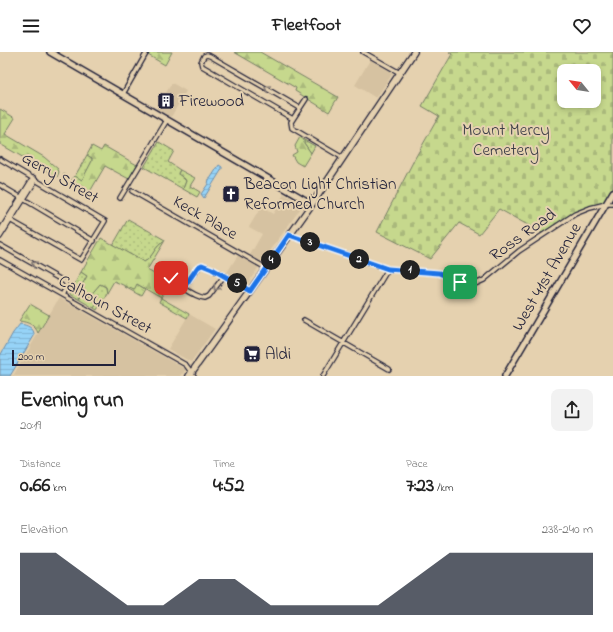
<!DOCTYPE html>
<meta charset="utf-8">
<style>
:root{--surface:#fff;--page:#f2f2f2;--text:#222;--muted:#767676;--accent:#111827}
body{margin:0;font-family:"Indie Flower",sans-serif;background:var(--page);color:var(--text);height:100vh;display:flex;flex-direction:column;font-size:15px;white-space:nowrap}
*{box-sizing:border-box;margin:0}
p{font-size:13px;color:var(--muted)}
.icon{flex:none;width:22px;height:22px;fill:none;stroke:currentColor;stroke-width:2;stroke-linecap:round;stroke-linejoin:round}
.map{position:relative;height:324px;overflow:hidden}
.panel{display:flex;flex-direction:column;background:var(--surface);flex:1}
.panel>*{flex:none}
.needle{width:26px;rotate:300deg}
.controls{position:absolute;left:557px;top:12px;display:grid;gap:8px}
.controls a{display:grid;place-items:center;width:44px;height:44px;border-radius:8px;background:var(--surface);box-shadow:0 2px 6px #0003;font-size:20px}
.scale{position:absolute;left:12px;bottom:10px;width:104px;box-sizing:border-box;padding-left:4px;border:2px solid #22223b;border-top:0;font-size:11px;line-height:14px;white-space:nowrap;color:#22223b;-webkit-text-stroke:3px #e5d1af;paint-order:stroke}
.pin{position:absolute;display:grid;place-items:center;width:34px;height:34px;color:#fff;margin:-17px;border-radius:8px;box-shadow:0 2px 6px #0006}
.km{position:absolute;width:20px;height:20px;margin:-10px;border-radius:50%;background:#222;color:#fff;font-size:11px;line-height:20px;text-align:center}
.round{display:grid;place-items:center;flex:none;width:42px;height:42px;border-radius:8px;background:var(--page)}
.head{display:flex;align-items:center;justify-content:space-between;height:68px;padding:0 20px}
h1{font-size:22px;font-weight:700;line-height:30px}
.metrics{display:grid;grid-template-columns:repeat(3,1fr);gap:6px;height:68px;padding:4px 20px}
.metrics div{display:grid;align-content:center}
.metrics b{font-size:20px;font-weight:700}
.metrics small{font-size:11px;font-weight:400}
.metrics p{font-size:11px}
.chart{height:112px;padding:8px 20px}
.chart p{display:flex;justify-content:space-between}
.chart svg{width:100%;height:72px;margin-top:4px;fill:var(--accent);opacity:.7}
header{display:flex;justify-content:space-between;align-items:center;height:52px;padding:0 20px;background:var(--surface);font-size:18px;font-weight:700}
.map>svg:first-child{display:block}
.built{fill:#d6c2a1}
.grass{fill:url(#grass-dots);stroke:#747d64}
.forest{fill:url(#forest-firs);stroke:#747d64}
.cemetery{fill:url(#cemetery-stones);stroke:#747d64;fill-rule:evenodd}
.water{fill:url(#water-rules);stroke:#688cac}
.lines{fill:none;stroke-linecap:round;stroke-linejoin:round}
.street-casing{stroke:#22223b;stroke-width:6}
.secondary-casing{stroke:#22223b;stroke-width:8}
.primary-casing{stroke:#22223b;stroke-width:8}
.street{stroke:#e5d1af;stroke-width:3.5}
.secondary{stroke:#e5d1af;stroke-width:5}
.primary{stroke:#e5d1af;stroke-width:5.5}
.oneway{stroke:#847a75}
.route-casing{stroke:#fff;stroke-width:8}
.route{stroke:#1a73e8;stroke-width:5}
.labels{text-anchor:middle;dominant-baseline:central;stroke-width:4;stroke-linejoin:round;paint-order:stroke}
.poi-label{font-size:17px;fill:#22223b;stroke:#e5d1af;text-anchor:start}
.park-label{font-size:17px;fill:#3b3d47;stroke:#e5d1af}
.street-label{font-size:17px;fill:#22223b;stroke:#e5d1af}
</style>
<header><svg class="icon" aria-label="menu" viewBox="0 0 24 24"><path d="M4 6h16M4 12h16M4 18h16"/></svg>Fleetfoot<svg class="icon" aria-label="heart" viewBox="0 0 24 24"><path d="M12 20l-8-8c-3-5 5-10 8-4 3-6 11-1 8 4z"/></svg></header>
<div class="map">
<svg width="613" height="324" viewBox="0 0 613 324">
<defs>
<pattern id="grass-dots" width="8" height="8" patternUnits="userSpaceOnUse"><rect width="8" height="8" fill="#c6d88d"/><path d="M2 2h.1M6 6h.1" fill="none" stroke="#aab97b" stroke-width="1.8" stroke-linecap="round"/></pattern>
<pattern id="forest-firs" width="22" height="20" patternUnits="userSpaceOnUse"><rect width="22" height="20" fill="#c6d88d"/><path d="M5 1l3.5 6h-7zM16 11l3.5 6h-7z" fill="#aab97b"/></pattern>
<pattern id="cemetery-stones" width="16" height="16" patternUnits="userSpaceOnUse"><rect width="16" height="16" fill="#c6d88d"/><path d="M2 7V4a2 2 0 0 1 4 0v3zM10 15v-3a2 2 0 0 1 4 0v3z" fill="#aab97b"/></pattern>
<pattern id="water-rules" width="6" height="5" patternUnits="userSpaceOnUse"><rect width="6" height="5" fill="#96d3f7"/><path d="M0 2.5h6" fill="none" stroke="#81b5d5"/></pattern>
</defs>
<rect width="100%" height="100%" fill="#e5d1af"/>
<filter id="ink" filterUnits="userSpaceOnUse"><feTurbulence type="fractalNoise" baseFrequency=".025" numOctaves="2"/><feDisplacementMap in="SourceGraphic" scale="8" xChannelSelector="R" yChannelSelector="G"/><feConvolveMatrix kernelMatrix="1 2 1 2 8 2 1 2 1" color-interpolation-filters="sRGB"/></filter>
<g filter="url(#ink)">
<path class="built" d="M370,8L393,21L376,46L355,33Z
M172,31L186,39L171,65L156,57Z
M284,142L303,153L262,210L250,203L262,182L249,175L261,155L273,162Z
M238,203L257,214L258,216L246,234L226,222Z
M59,246L185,317V319L181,324H13Z
M189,262L215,277L191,310L168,297Z"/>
<path class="grass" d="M304,88L315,94L311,101L304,91Z
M159,90L174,99L168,110L180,118L178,121L186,129L183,137L144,115Z
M87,103L92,106V109L84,126L81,128L75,124Z
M128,167L165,188L164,190C155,193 153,206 144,210L113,193Z
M81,220L87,224C83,232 77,239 80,248L69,242Z
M100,232L106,235L107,241L97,258L94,256L97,251L88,245Z
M137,232L145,237L141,244L125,235Z
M161,246L189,262L187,266L159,250Z"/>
<path class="forest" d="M150,0H172L165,13L148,3Z
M234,0H260L338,45L329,60L295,39L296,36Z
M0,57L15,66L5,82L44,105L58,117L59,120L57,125L0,92Z
M300,85L304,88V91L311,101L303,114L296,110L292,103L297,100L295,94Z
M92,94L101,99L104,94L137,113L129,127L105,114L88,143L64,129L63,125L64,122L72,128L75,124L82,128L92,109V106L87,103Z
M180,118L195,126L190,134L200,140L197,145L183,137L186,129L185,127L178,122Z
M101,186L144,210C153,206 155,193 164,190L147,218L171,231L161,246L137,232L134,238L114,229L107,241L106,235L100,232L89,245L97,251L94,256L80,248C77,239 83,232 87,224L81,220Z
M30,252L49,263L38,281C35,273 28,270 19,269Z"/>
<path class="cemetery" d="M449,0H613V138L605,151C580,155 562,168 542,181L499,157L479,182L459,171L430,207L377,180L414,108L439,64L422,54L452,2ZM564,19H594V49H564Z"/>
<path class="water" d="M219,113L222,115V117L204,146L201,142L208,132L209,127H210Z
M20,272C27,273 35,276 34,284L10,324H0V304L13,281Z"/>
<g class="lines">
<defs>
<path id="street" d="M363,0L400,21
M123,42L147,0
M306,47L291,70L292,76L343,106
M293,67L202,14L201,10L204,4L207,3L210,4L300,56
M0,107L105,169L81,208L8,167
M0,133L94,189
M132,139L266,216
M120,146L167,68
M0,179L31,129L34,126
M289,183L388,217L439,221L463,232L473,233L484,228L519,199L575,162L590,156L606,152H613
M0,185L34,131L33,128
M0,193L65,230L67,234L62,243
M0,208L186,313L194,324
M166,220C175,230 192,244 205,246L209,244L224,224
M184,235L199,215L202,213L210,216L250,239
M304,268L389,317
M323,324L388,217"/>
<path id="secondary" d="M50,0L312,152
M505,324L613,140"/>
<path id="primary" d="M189,324L312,152L414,0"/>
</defs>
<use href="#street" class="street-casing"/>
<use href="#secondary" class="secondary-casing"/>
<use href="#primary" class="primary-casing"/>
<use href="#street" class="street"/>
<use href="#secondary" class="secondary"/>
<use href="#primary" class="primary"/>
</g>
<defs><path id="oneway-chevron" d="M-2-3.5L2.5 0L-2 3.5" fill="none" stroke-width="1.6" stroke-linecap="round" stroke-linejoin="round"/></defs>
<g class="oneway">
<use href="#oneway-chevron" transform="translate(267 36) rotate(-150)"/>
<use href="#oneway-chevron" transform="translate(34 212) rotate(-150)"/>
<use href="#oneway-chevron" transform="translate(216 236) rotate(126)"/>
</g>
</g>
<g class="lines" filter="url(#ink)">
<defs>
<path id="route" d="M171,226L184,235L198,215L202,213L212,217L250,239L289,183L388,217L439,221L460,230"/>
</defs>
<use href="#route" class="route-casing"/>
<use href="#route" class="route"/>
</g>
<defs>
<symbol id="building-square" viewBox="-11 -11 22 22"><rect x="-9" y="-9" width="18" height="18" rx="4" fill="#22223b" stroke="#e5d1af"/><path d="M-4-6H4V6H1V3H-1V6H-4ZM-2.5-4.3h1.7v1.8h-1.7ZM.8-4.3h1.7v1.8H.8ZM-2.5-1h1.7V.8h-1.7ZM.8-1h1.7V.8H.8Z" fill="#fff"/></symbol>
<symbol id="church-square" viewBox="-11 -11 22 22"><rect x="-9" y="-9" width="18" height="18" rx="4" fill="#22223b" stroke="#e5d1af"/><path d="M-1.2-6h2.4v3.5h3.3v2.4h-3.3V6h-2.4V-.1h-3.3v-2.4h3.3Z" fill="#fff"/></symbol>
<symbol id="supermarket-square" viewBox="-11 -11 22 22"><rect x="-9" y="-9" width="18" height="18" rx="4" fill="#22223b" stroke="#e5d1af"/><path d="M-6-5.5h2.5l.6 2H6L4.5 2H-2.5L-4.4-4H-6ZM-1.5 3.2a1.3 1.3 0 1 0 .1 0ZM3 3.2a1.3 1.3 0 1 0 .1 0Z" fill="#fff"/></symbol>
</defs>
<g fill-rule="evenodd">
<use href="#building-square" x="156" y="39" width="20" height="20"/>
<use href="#church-square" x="221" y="132" width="20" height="20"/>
<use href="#supermarket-square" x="242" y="292" width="20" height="20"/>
</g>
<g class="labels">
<g class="poi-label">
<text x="179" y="49">Firewood</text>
<text x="244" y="132">Beacon Light Christian<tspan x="244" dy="20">Reformed Church</tspan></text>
<text x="265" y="302">Aldi</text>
</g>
<g class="park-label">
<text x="506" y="78">Mount Mercy<tspan x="506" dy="20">Cemetery</tspan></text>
</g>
<g class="street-label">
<text transform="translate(60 126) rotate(30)">Gerry Street</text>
<text transform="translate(205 166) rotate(30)">Keck Place</text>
<text transform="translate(523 183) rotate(-36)">Ross Road</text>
<text transform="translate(547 225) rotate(-60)">West 41st Avenue</text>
<text transform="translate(105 253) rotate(29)">Calhoun Street</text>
</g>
</g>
</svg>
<div class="controls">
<a><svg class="needle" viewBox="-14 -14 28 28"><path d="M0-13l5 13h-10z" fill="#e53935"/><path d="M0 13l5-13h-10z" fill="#767676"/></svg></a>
</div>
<div class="scale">200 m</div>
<div class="pin" style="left:460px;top:230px;background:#1e9e55"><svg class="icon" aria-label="arrive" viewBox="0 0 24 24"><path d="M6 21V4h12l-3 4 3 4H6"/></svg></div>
<div class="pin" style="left:171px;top:226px;background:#d93025"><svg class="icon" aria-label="check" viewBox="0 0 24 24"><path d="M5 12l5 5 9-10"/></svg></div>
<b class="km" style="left:410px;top:218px">1</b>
<b class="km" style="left:359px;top:207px">2</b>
<b class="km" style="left:310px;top:190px">3</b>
<b class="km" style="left:271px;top:208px">4</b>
<b class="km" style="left:237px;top:231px">5</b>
</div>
<section class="panel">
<div class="head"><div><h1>Evening run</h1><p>20:19</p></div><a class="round"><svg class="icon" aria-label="share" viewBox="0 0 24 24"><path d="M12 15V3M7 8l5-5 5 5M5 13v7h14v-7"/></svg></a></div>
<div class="metrics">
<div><p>Distance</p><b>0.66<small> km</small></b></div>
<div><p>Time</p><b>4:52</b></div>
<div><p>Pace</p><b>7:23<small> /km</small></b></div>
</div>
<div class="chart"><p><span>Elevation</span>238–240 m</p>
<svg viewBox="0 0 160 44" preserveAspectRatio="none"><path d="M0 44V6L10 6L20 22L30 38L40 38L50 22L60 22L70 38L80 38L90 38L100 38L110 22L120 6L130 6L140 6L150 6L160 6V44z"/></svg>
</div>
</section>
